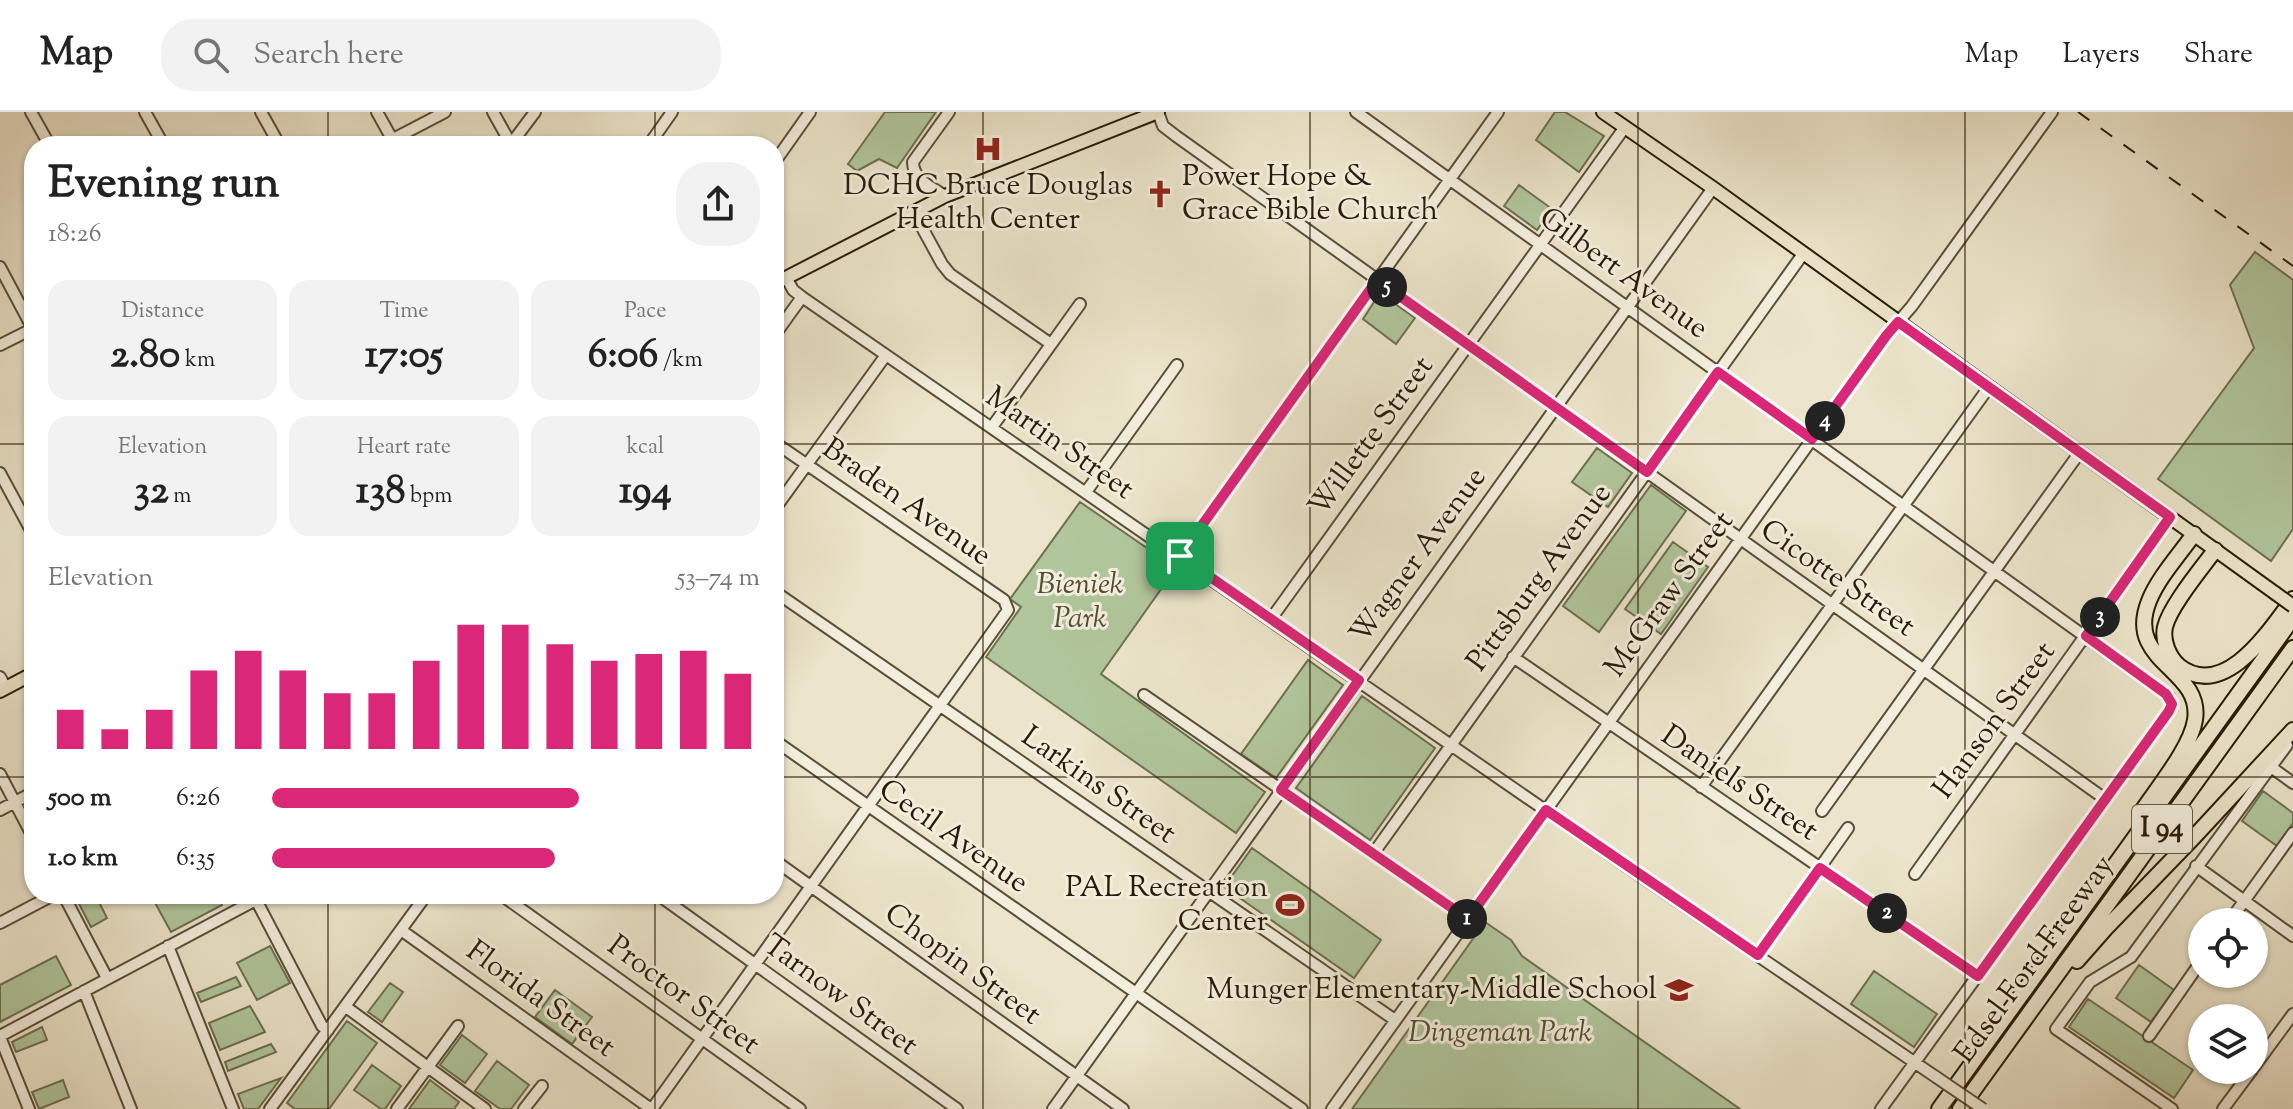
<!DOCTYPE html>
<meta charset="utf-8">
<style>
:root{--surface:#fff;--page:#f2f2f2;--text:#222;--muted:#767676;--line:#e0e0e0;--accent:#db2777}
body{margin:0;font-family:"Sorts Mill Goudy",serif;background:var(--page);color:var(--text);height:100vh;display:flex;flex-direction:column;font-size:30px;white-space:nowrap}
*{box-sizing:border-box;margin:0}
p{font-size:26px;color:var(--muted)}
.icon{flex:none;width:44px;height:44px;fill:none;stroke:currentColor;stroke-width:2;stroke-linecap:round;stroke-linejoin:round}
.map{position:relative;flex:1;overflow:hidden}
.sheet{position:absolute;left:24px;top:24px;width:760px;height:768px;display:flex;flex-direction:column;background:var(--surface);border-radius:32px;box-shadow:0 2px 6px #0004}
.sheet>*{flex:none}
.tools{position:absolute;left:2188px;top:796px;display:grid;gap:16px}
.tools a{display:grid;place-items:center;width:80px;height:80px;border-radius:50%;background:var(--surface);box-shadow:0 2px 6px #0004;font-size:40px}
.pin{position:absolute;display:grid;place-items:center;width:68px;height:68px;color:#fff;margin:-34px;border-radius:16px;box-shadow:0 4px 12px #0006}
.km{position:absolute;width:40px;height:40px;margin:-20px;border-radius:50%;background:#222;color:#fff;font-size:22px;line-height:40px;text-align:center}
.round{display:grid;place-items:center;flex:none;width:84px;height:84px;border-radius:32px;background:var(--page)}
.overview{display:flex;align-items:center;justify-content:space-between;height:136px;padding:0 24px}
h1{font-size:44px;font-weight:700;line-height:60px}
.figures{display:grid;grid-template-columns:repeat(3,1fr);gap:12px;height:136px;padding:8px 24px}
.figures div{display:grid;align-content:center;border-radius:20px;background:var(--page);text-align:center}
.figures b{font-size:40px;font-weight:700}
.figures small{font-size:22px;font-weight:400}
.figures p{font-size:22px}
.chart{height:224px;padding:16px 24px}
.chart p{display:flex;justify-content:space-between}
.chart svg{width:100%;height:144px;margin-top:8px;stroke:var(--accent);stroke-width:6}
ul{padding:0 24px;list-style:none;font-size:26px}
li{display:grid;grid-template-columns:128px 96px 1fr;align-items:center;height:60px}
li i{height:20px;border-radius:10px;background:var(--accent)}
header{display:flex;align-items:center;gap:48px;box-sizing:border-box;height:112px;padding:0 40px;background:var(--surface);border-bottom:2px solid var(--line)}
header strong{font-size:38px}
nav{display:flex;gap:44px;margin-inline-start:auto;font-size:28px}
.search{width:560px;height:72px;background:var(--page);display:flex;align-items:center;gap:20px;box-sizing:border-box;padding:0 28px;border-radius:32px;color:var(--muted);font-size:30px}
.map>svg:first-child{display:block}
.green{fill:#b1c69c;stroke:#6d7052;stroke-width:2}
.lines{fill:none;stroke-linecap:round;stroke-linejoin:round}
.minor-casing{stroke:#5a4e38;stroke-width:14}
.major-casing{stroke:#291b07;stroke-width:16}
.highway-casing{stroke:#291b07;stroke-width:18}
.minor{stroke:#f3eedd;stroke-width:10}
.major{stroke:#ece5cb;stroke-width:12}
.highway{stroke:#ece5cb;stroke-width:14}
.rail{stroke:#291b07;stroke-width:2;stroke-dasharray:14 14;stroke-linecap:butt}
.minor-bridge-casing{stroke:#5a4e38;stroke-width:14;stroke-linecap:butt}
.major-bridge-casing{stroke:#291b07;stroke-width:16;stroke-linecap:butt}
.minor-bridge{stroke:#f3eedd;stroke-width:10}
.major-bridge{stroke:#ece5cb;stroke-width:12}
.route-casing{stroke:#fff;stroke-width:16}
.route{stroke:#db2777;stroke-width:10}
.grid{fill:none;stroke:#291b07;stroke-width:2;stroke-opacity:0.55}
.labels{text-anchor:middle;dominant-baseline:central;stroke-width:6;stroke-linejoin:round;paint-order:stroke}
.shield{fill:#f3eedd;stroke:#665a47;stroke-width:2}
.shield-label{font-size:28px;font-weight:bold;fill:#291b07}
.poi-label{font-size:30px;fill:#291b07;stroke:#f3eedd;text-anchor:end}
.street-label{font-size:30px;fill:#291b07;stroke:#f3eedd}
.park-label{font-size:30px;font-style:italic;fill:#524e34;stroke:#f3eedd}
</style>
<header>
<strong>Map</strong>
<div class="search"><svg class="icon" aria-label="search" viewBox="0 0 24 24"><circle cx="10" cy="10" r="6"/><path d="M15 15l6 6"/></svg>Search here</div>
<nav><a>Map</a><a>Layers</a><a>Share</a></nav>
</header>
<div class="map">
<svg width="2293" height="997" viewBox="0 0 2293 997">
<rect width="100%" height="100%" fill="#ece5cb"/>
<filter id="stains"><feTurbulence type="fractalNoise" baseFrequency=".0025" numOctaves="4"/><feColorMatrix values="0 0 0 0 .2 0 0 0 0 .09 0 0 0 0 .02 0 0 0 .5 -.17"/></filter>
<radialGradient id="worn" r=".72"><stop offset=".6" stop-color="#630" stop-opacity="0"/><stop offset="1" stop-color="#630" stop-opacity=".3"/></radialGradient>
<path class="green" d="M885,0H936L897,56L879,47L857,59L848,52Z
M1555,0H1565L1604,24L1579,60L1536,28Z
M1519,73L1552,97L1537,118L1504,94Z
M2255,140L2293,168V417L2271,449L2158,367L2254,236L2230,173Z
M1380,181L1415,206L1396,232L1363,207Z
M1597,336L1632,361L1608,395L1572,370Z
M1651,373L1686,399L1599,520L1563,494Z
M1080,390L1176,456L1101,562L1265,680L1236,721L986,545L1021,495L1010,487Z
M1673,430L1708,455L1661,522L1625,497Z
M1308,548L1343,573L1276,666L1241,642Z
M1362,584L1435,636L1370,728L1296,676Z
M2263,679L2293,701V711L2277,734L2242,709Z
M1252,736L1381,828L1354,866L1224,775Z
M79,782H95L107,806L91,815L75,784Z
M168,782H216L222,793L171,820L154,789Z
M1485,810L1511,828L1522,844L1740,997H1352Z
M270,834L290,871L257,888L237,851Z
M56,844L71,873L0,910V873Z
M2139,853L2174,878L2151,910L2116,886Z
M1874,859L1937,902L1914,935L1851,892Z
M236,865L241,874L201,890L197,881Z
M390,871L403,880L382,910L368,900Z
M555,878L592,905L572,932L535,905Z
M2088,887L2193,958L2174,986L2069,915Z
M250,894L265,920L220,938L209,911Z
M347,909L377,931L329,997H295L287,991Z
M42,915L47,928L16,940L12,930Z
M462,923L487,942L465,971L440,953Z
M271,932L276,940L228,959L225,950Z
M497,949L529,973L511,997H500L475,979Z
M372,953L401,974L385,997H381L354,978Z
M281,966L258,997H244L238,982Z
M63,968L69,985L39,997L32,980Z
M430,968L459,990L454,997H409Z"/>
<g class="lines">
<defs>
<path id="minor" d="M31,0L50,34
M145,0L164,34
M261,0L280,34
M377,0L396,34
M493,0L512,34
M1158,0L1163,14L1176,24L2105,687
M1356,0L2169,585L2172,592L2169,599L1881,997
M511,32L535,0
M380,34L445,0
M648,34L672,0
M774,51L810,0
M945,84C932,75 913,68 913,50L949,0
M913,99L942,152L950,162L1051,232
M0,155L34,219
M786,165L793,178L802,185L1642,765L1936,965
M774,224L802,185
M0,233L34,216
M992,315L1080,192
M0,361L34,424
M1086,380L1177,253
M774,398L886,243
M1180,444L1498,0
M774,479L1395,908
M1271,507L1625,15
M1513,545L1978,864
M0,565L6,576
M1144,583L1468,807
M774,628L1302,997
M2271,655L2293,671
M0,662L34,727
M1701,675L1989,275
M0,698L34,680
M1822,699L2080,340
M1373,742L1803,142
M774,748L1123,997
M2196,754L2293,824
M1915,762L2170,405
M63,782L107,866
M500,782L800,997
M657,782L957,997
M254,784L322,914L328,918
M2229,810L2293,721
M0,811L55,782
M401,818L651,997
M168,834L233,997
M1758,843L1848,716
M84,879L131,997
M346,895L485,997
M0,924L267,782
M2149,924L2202,848
M0,925L29,997
M2254,955L2293,902
M270,997L427,782
M397,997L458,914
M524,997L542,974
M652,997L1008,498L1004,488L774,330
M1053,997L1713,76
M1332,997L1886,224L1912,194L2052,0
M2172,997L2056,917L2090,870L2131,845L2287,633
M2223,997L2252,958"/>
<path id="major" d="M1603,0L1713,76L2275,481
M774,172L945,84L1158,0
M0,579L34,561"/>
<path id="highway" d="M2215,438C2202,456 2170,494 2165,515C2162,529 2169,545 2179,554C2225,590 2271,516 2293,487
M2142,699C2158,675 2191,635 2195,608C2203,556 2124,551 2149,489C2158,466 2179,443 2194,422
M2077,849L2106,816L2194,725L2293,618
M1939,997L2293,506
M1960,997L2293,536"/>
</defs>
<use href="#minor" class="minor-casing"/>
<use href="#major" class="major-casing"/>
<use href="#highway" class="highway-casing"/>
<use href="#minor" class="minor"/>
<use href="#major" class="major"/>
<use href="#highway" class="highway"/>
<path class="rail" d="M2078,0L2293,154"/>
<defs>
<path id="minor-bridge" d="M1936,965L1983,997"/>
<path id="major-bridge" d="M2275,481L2293,494"/>
</defs>
<use href="#minor-bridge" class="minor-bridge-casing"/>
<use href="#major-bridge" class="major-bridge-casing"/>
<use href="#minor-bridge" class="minor-bridge"/>
<use href="#major-bridge" class="major-bridge"/>
</g>
<g class="lines">
<defs>
<path id="route" d="M1377,168L1647,360L1718,260L1812,327L1886,224L1898,210L2170,405L2086,524L2166,582L2172,592L2169,599L1978,864L1820,756L1758,843L1546,698L1468,807L1281,678L1359,568L1180,444Z"/>
</defs>
<use href="#route" class="route-casing"/>
<use href="#route" class="route"/>
</g>
<path class="grid" d="M328,0V34M655,0V34M983,0V997M1310,0V997M1638,0V997M1965,0V997M0,332H34M774,332H2293M0,665H34M774,665H2293M328,782V997M655,782V997"/>
<defs>
<symbol id="hospital-bare" viewBox="-9 -9 18 18"><path d="M-5-5h3v3.5h4V-5h3V5h-3V1.5h-4V5h-3Z" fill="#8f2418" stroke="#f3eedd" stroke-width="2.5" paint-order="stroke"/></symbol>
<symbol id="church-bare" viewBox="-9 -9 18 18"><path d="M-1.2-6h2.4v3.5h3.3v2.4h-3.3V6h-2.4V-.1h-3.3v-2.4h3.3Z" fill="#8f2418" stroke="#f3eedd" stroke-width="2.5" paint-order="stroke"/></symbol>
<symbol id="stadium-bare" viewBox="-9 -9 18 18"><path d="M0-5a6.5 5 0 1 0 0 10a6.5 5 0 1 0 0-10ZM-3.5-1.8h7v3.6h-7Z" fill="#8f2418" stroke="#f3eedd" stroke-width="2.5" paint-order="stroke"/></symbol>
<symbol id="school-bare" viewBox="-9 -9 18 18"><path d="M0-5L7-2L0 1L-7-2ZM-4 1L0 2.5L4 1V4Q0 6-4 4Z" fill="#8f2418" stroke="#f3eedd" stroke-width="2.5" paint-order="stroke"/></symbol>
</defs>
<g fill-rule="evenodd">
<use href="#hospital-bare" x="968" y="17" width="40" height="40"/>
<use href="#church-bare" x="1140" y="62" width="40" height="40"/>
<use href="#stadium-bare" x="1270" y="773" width="40" height="40"/>
<use href="#school-bare" x="1659" y="858" width="40" height="40"/>
</g>
<g class="labels">
<rect class="shield" x="2132" y="693" width="60" height="48" rx="6"/>
<g class="shield-label">
<text x="2162" y="717">I 94</text>
</g>
<g class="poi-label">
<text x="1182" y="65" text-anchor="start">Power Hope &amp;<tspan x="1182" dy="34">Grace Bible Church</tspan></text>
<text x="988" y="74" text-anchor="middle">DCHC Bruce Douglas<tspan x="988" dy="34">Health Center</tspan></text>
<text x="1268" y="776">PAL Recreation<tspan x="1268" dy="34">Center</tspan></text>
<text x="1657" y="878">Munger Elementary-Middle School</text>
</g>
<g class="street-label">
<text transform="translate(1623 162) rotate(36)">Gilbert Avenue</text>
<text transform="translate(1372 325) rotate(-54)">Willette Street</text>
<text transform="translate(1059 332) rotate(35)">Martin Street</text>
<text transform="translate(906 391) rotate(35)">Braden Avenue</text>
<text transform="translate(1419 444) rotate(-54)">Wagner Avenue</text>
<text transform="translate(1540 466) rotate(-54)">Pittsburg Avenue</text>
<text transform="translate(1837 467) rotate(35)">Cicotte Street</text>
<text transform="translate(1670 483) rotate(-54)">McGraw Street</text>
<text transform="translate(1995 609) rotate(-54)">Hanson Street</text>
<text transform="translate(1739 672) rotate(34)">Daniels Street</text>
<text transform="translate(1098 674) rotate(35)">Larkins Street</text>
<text transform="translate(953 725) rotate(35)">Cecil Avenue</text>
<text transform="translate(2035 848) rotate(-54)">Edsel Ford Freeway</text>
<text transform="translate(962 853) rotate(36)">Chopin Street</text>
<text transform="translate(683 884) rotate(36)">Proctor Street</text>
<text transform="translate(840 884) rotate(36)">Tarnow Street</text>
<text transform="translate(540 888) rotate(36)">Florida Street</text>
</g>
<g class="park-label">
<text x="1080" y="473">Bieniek<tspan x="1080" dy="34">Park</tspan></text>
<text x="1500" y="921">Dingeman Park</text>
</g>
</g>
<rect width="100%" height="100%" filter="url(#stains)"/>
<rect width="100%" height="100%" fill="url(#worn)"/>
</svg>
<div class="tools">
<a><svg class="icon" aria-label="locate" viewBox="0 0 24 24"><circle cx="12" cy="12" r="6"/><path d="M12 2v4M12 18v4M2 12h4M18 12h4"/></svg></a>
<a><svg class="icon" aria-label="layers" viewBox="0 0 24 24"><path d="M12 4l9 5-9 5-9-5zM3 14l9 5 9-5"/></svg></a>
</div>
<div class="pin" style="left:1180px;top:444px;background:#1e9e55"><svg class="icon" aria-label="arrive" viewBox="0 0 24 24"><path d="M6 21V4h12l-3 4 3 4H6"/></svg></div>
<b class="km" style="left:1467px;top:807px">1</b>
<b class="km" style="left:1887px;top:801px">2</b>
<b class="km" style="left:2100px;top:505px">3</b>
<b class="km" style="left:1825px;top:309px">4</b>
<b class="km" style="left:1387px;top:175px">5</b>
<section class="sheet">
<div class="overview"><div><h1>Evening run</h1><p>18:26</p></div><a class="round"><svg class="icon" aria-label="share" viewBox="0 0 24 24"><path d="M12 15V3M7 8l5-5 5 5M5 13v7h14v-7"/></svg></a></div>
<div class="figures">
<div><p>Distance</p><b>2.80<small> km</small></b></div>
<div><p>Time</p><b>17:05</b></div>
<div><p>Pace</p><b>6:06<small> /km</small></b></div>
</div>
<div class="figures">
<div><p>Elevation</p><b>32<small> m</small></b></div>
<div><p>Heart rate</p><b>138<small> bpm</small></b></div>
<div><p>kcal</p><b>194</b></div>
</div>
<div class="chart"><p><span>Elevation</span>53–74 m</p>
<svg viewBox="0 0 160 44" preserveAspectRatio="none"><path d="M5 44V32M15 44V38M25 44V32M35 44V20M45 44V14M55 44V20M65 44V27M75 44V27M85 44V17M95 44V6M105 44V6M115 44V12M125 44V17M135 44V15M145 44V14M155 44V21"/></svg>
</div>
<ul>
<li><b>500 m</b>6:26<i style="width:63%"></i></li>
<li><b>1.0 km</b>6:35<i style="width:58%"></i></li>
</ul>
</section>
</div>
